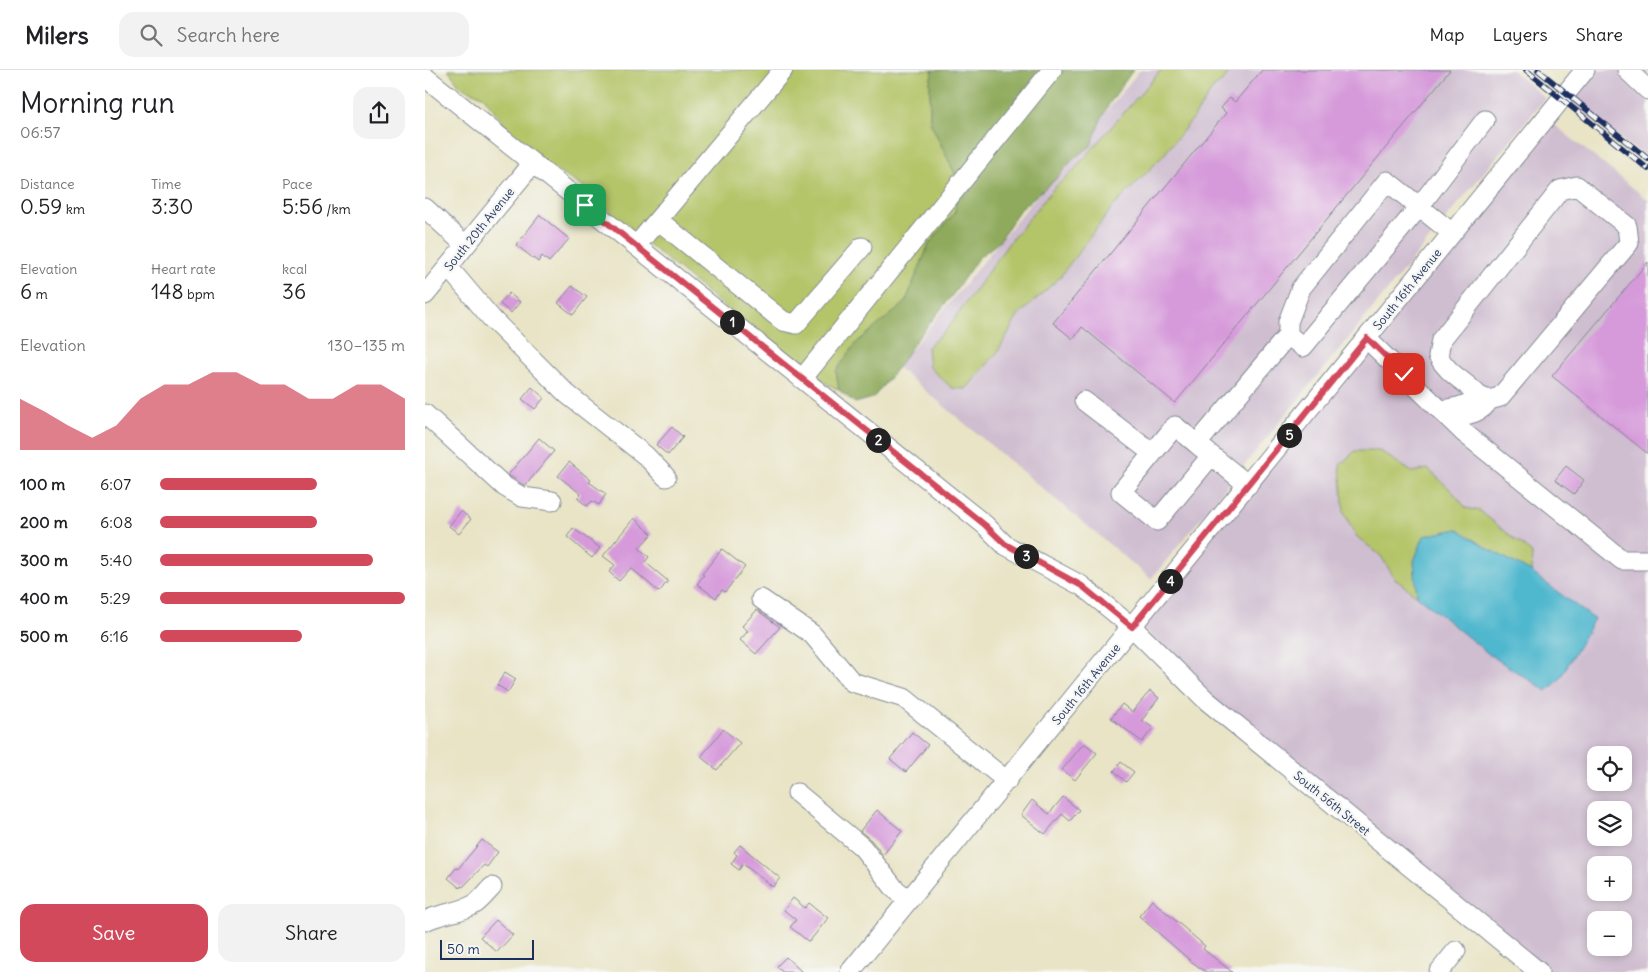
<!DOCTYPE html>
<meta charset="utf-8">
<style>
:root{--surface:#fff;--page:#f2f2f2;--text:#202124;--muted:#757577;--line:#e0e0e0;--accent:#d1495b}
body{margin:0;font-family:Delius,sans-serif;background:var(--page);color:var(--text);height:100vh;display:flex;flex-direction:column;font-size:19px;white-space:nowrap}
*{box-sizing:border-box;margin:0}
p{font-size:16px;color:var(--muted)}
.icon{flex:none;width:28px;height:28px;fill:none;stroke:currentColor;stroke-width:2;stroke-linecap:round;stroke-linejoin:round}
.map{position:relative;flex:1;overflow:hidden}
.details{display:flex;flex-direction:column;background:var(--surface);width:425px}
.details>*{flex:none}
.buttons{position:absolute;left:1162px;top:676px;display:grid;gap:10px}
.buttons a{display:grid;place-items:center;width:45px;height:45px;border-radius:10px;background:var(--surface);box-shadow:0 2px 8px #0003;font-size:25px}
.scale{position:absolute;left:15px;bottom:12px;width:94px;box-sizing:border-box;padding-left:5px;border:2px solid #1b2f5e;border-top:0;font-size:14px;line-height:18px;white-space:nowrap;color:#1b2f5e;-webkit-text-stroke:4px #f6f6f2;paint-order:stroke}
.pin{position:absolute;display:grid;place-items:center;width:42px;height:42px;color:#fff;margin:-21px;border-radius:10px;box-shadow:0 2px 8px #0006}
.km{position:absolute;width:25px;height:25px;margin:-12px;border-radius:50%;background:#222;color:#fff;font-size:14px;line-height:25px;text-align:center}
.round{display:grid;place-items:center;flex:none;width:52px;height:52px;border-radius:15px;background:var(--page)}
.summary{display:flex;align-items:center;justify-content:space-between;height:85px;padding:0 20px}
h1{font-size:28px;font-weight:600;line-height:38px}
.stats{display:grid;grid-template-columns:repeat(3,1fr);gap:8px;height:85px;padding:5px 20px}
.stats div{display:grid;align-content:center}
.stats b{font-size:21px;font-weight:600}
.stats small{font-size:14px;font-weight:400}
.stats p{font-size:14px}
.chart{height:140px;padding:10px 20px}
.chart p{display:flex;justify-content:space-between}
.chart svg{width:100%;height:90px;margin-top:5px;fill:var(--accent);opacity:.7}
.cta{display:flex;gap:10px;margin-top:auto;padding:10px 20px}
.cta a{flex:1;height:58px;border-radius:15px;background:var(--accent);color:#fff;font-size:20px;font-weight:600;line-height:58px;text-align:center}
.cta a+a{background:var(--page);color:var(--text)}
ul{padding:0 20px;list-style:none;font-size:16px}
li{display:grid;grid-template-columns:80px 60px 1fr;align-items:center;height:38px}
li i{height:12px;border-radius:6px;background:var(--accent)}
header{display:flex;align-items:center;gap:30px;box-sizing:border-box;height:70px;padding:0 25px;background:var(--surface);border-bottom:1px solid var(--line)}
header strong{font-size:24px}
nav{display:flex;gap:28px;margin-inline-start:auto;font-size:18px}
.search{width:350px;height:45px;background:var(--page);display:flex;align-items:center;gap:12px;box-sizing:border-box;padding:0 18px;border-radius:15px;color:var(--muted);font-size:19px}
main{display:flex;flex:1;min-height:0}
.map>svg:first-child{display:block}
.industrial{fill:#cfbdd0;fill-rule:evenodd}
.green{fill:#b4c467;stroke:#687a62}
.forest{fill:#8faa5c;stroke:#556c5d}
.water{fill:#50b7ce;stroke:#367396}
.building{fill:#d69ada}
.lines{fill:none;stroke-linecap:round;stroke-linejoin:round}
.minor-casing{stroke:#828a92;stroke-width:21}
.minor{stroke:#fff;stroke-width:19}
.rail-casing{stroke:#1b2f5e;stroke-width:5.5}
.rail{stroke:#f6f6f2;stroke-width:4;stroke-dasharray:11;stroke-linecap:butt}
.route-casing{stroke:#fff;stroke-width:10}
.route{stroke:#d1495b;stroke-width:6}
.labels{text-anchor:middle;dominant-baseline:central;stroke-width:4.5;stroke-linejoin:round;paint-order:stroke}
.street-label{font-size:12px;fill:#1b2f5e;stroke:#f6f6f2}
</style>
<header>
<strong>Milers</strong>
<div class="search"><svg class="icon" aria-label="search" viewBox="0 0 24 24"><circle cx="10" cy="10" r="6"/><path d="M15 15l6 6"/></svg>Search here</div>
<nav><a>Map</a><a>Layers</a><a>Share</a></nav>
</header>
<main>
<section class="details">
<div class="summary"><div><h1>Morning run</h1><p>06:57</p></div><a class="round"><svg class="icon" aria-label="share" viewBox="0 0 24 24"><path d="M12 15V3M7 8l5-5 5 5M5 13v7h14v-7"/></svg></a></div>
<div class="stats">
<div><p>Distance</p><b>0.59<small> km</small></b></div>
<div><p>Time</p><b>3:30</b></div>
<div><p>Pace</p><b>5:56<small> /km</small></b></div>
</div>
<div class="stats">
<div><p>Elevation</p><b>6<small> m</small></b></div>
<div><p>Heart rate</p><b>148<small> bpm</small></b></div>
<div><p>kcal</p><b>36</b></div>
</div>
<div class="chart"><p><span>Elevation</span>130–135 m</p>
<svg viewBox="0 0 160 44" preserveAspectRatio="none"><path d="M0 44V19L10 25L20 32L30 38L40 32L50 19L60 12L70 12L80 6L90 6L100 12L110 12L120 19L130 19L140 12L150 12L160 19V44z"/></svg>
</div>
<ul>
<li><b>100 m</b>6:07<i style="width:64%"></i></li>
<li><b>200 m</b>6:08<i style="width:64%"></i></li>
<li><b>300 m</b>5:40<i style="width:87%"></i></li>
<li><b>400 m</b>5:29<i style="width:100%"></i></li>
<li><b>500 m</b>6:16<i style="width:58%"></i></li>
</ul>
<div class="cta"><a>Save</a><a>Share</a></div>
</section>
<div class="map">
<svg width="1223" height="902" viewBox="0 0 1223 902">
<rect width="100%" height="100%" fill="#f6f6f2"/>
<filter id="ink" filterUnits="userSpaceOnUse"><feTurbulence type="fractalNoise" baseFrequency=".02" numOctaves="2"/><feDisplacementMap in="SourceGraphic" scale="10" xChannelSelector="R" yChannelSelector="G"/><feConvolveMatrix kernelMatrix="1 2 1 2 8 2 1 2 1" color-interpolation-filters="sRGB"/></filter>
<filter id="wash" filterUnits="userSpaceOnUse"><feTurbulence type="fractalNoise" baseFrequency=".0096" numOctaves="4" result="noise"/><feDisplacementMap in="SourceGraphic" scale="20" xChannelSelector="R" yChannelSelector="G"/><feGaussianBlur stdDeviation="1.12" result="paint"/><feColorMatrix in="noise" values="0 0 0 0 0 0 0 0 0 0 0 0 0 0 0 0 0 1.4 0 .05"/><feComposite in="paint" operator="in"/></filter>
<g filter="url(#wash)">
<rect width="100%" height="100%" fill="#e9e4c6"/>
<path class="industrial" d="M715,0H1087L1120,28L726,509L472,297Z
M1170,0H1223V89L1145,32Z
M1126,52L1223,130V902H1126L787,628L714,555ZM1171,685H1199V712H1171ZM1171,740H1199V768H1171ZM1171,795H1199V822H1171ZM1171,850H1199V878H1171Z"/>
<path class="green" d="M23,0H508L505,12V52L533,110L530,142L504,174L480,233L459,252L411,301L414,320L391,308L362,288L196,152L167,122L131,101L83,60L59,27L35,16Z
M736,0H806L799,10L789,17L769,47L737,87L687,138L634,208L593,246L572,283L541,319L527,318L504,297L502,277L522,259L583,174L628,119L647,102Z
M930,381H955L987,402L1003,399L1027,421L1041,438L1055,441L1107,483L1106,502L1062,478L1033,459L999,466L989,491L992,526L970,509L956,486L931,466L919,443L915,395Z"/>
<path class="forest" d="M508,0H708L684,34L676,49L666,76L648,89L631,109L595,139L574,172L553,188L529,223L489,273L474,296L448,328L430,333L414,320L411,301L431,273L480,233L504,174L530,142L533,110L505,52V12Z"/>
<path class="water" d="M1033,459L1062,478L1106,502L1169,549L1134,610L1122,621L1065,585L992,526L989,491L999,466Z"/>
<g id="blocks">
<path class="building" d="M837,0H1025L750,333L657,257L648,269L628,253L801,43L796,38L805,28L810,32Z
M115,145L144,169L124,192L117,186L113,192L91,175Z
M1223,192V384L1127,306Z
M147,216L162,227L148,245L133,233Z
M84,223L95,232L86,243L75,234Z
M107,317L119,328L110,339L97,329Z
M247,357L258,367L243,385L231,375Z
M114,368L129,381L100,416L83,405Z
M144,392L166,410L164,412L181,424L174,435L167,431L162,436L152,428L156,424L133,406Z
M1141,396L1159,410L1149,424L1130,410Z
M36,441L46,449L34,464L24,456Z
M209,448L227,464L214,478L224,487L220,492L243,511L234,522L206,498L194,511L184,502L190,495L178,486Z
M148,458L175,478L167,488L142,467Z
M297,479L320,497L300,522L297,520L291,528L272,514L279,505L277,504Z
M332,540L355,557L331,584L315,570L323,561L317,556Z
M80,602L91,609L83,622L72,615Z
M725,621L734,628L717,650L728,658L717,672L686,648L697,634L707,642Z
M298,659L315,673L292,700L276,687Z
M487,662L503,675L481,702L465,689Z
M659,673L672,683L650,710L637,700Z
M696,692L709,702L701,712L689,701Z
M638,727L654,740L645,751L637,744L620,764L596,745L607,730L624,744Z
M452,740L477,761L458,785L446,770L435,761Z
M57,770L73,782L62,797L59,795L38,817L36,816L35,818L23,808L31,798L33,799Z
M315,775L355,808L348,817L318,794L314,800L306,794L312,785L309,782Z
M368,828L380,838L384,833L403,848L384,872L365,857L371,850L359,840Z
M727,830L780,876L778,879L807,902H781L767,892L714,846Z
M71,850L88,865L72,882L55,867Z
M361,887L377,902H357L352,896Z"/>
</g>
</g>
<g filter="url(#ink)">
<use href="#blocks" fill-opacity="0" stroke="#828a92" stroke-width="1"/>
<g class="lines">
<defs>
<path id="minor" d="M1202,0L1223,20
M0,7L560,455L580,475L657,516L707,557L781,630L1114,902
M0,138L40,175
M233,150L358,251L371,254L437,177
M211,176L358,0
M23,197L67,249L142,324L221,386L241,407
M0,225L108,93
M863,265L878,277L994,137L1060,50
M942,269L1038,362L1197,490H1223
M377,309L627,0
M1054,326C1039,310 1024,305 1013,286L1016,270L1135,120L1152,116L1202,156L1204,173L1075,327L1064,330
M659,331L727,383
M1016,340C1030,338 1043,336 1054,326L1064,330C1055,345 1041,344 1025,349
M0,344L80,417L97,427L127,431
M772,374L750,356L696,422L732,451L786,386
M823,415L772,374L863,265V252L876,218L962,111L1027,163
M336,529L387,564L427,612L479,628L582,711
M372,723L437,777L470,819L484,830
M0,851C16,843 35,843 50,834C56,830 62,822 67,817
M425,902L1160,0
M1014,902L1031,881"/>
</defs>
<use href="#minor" class="minor-casing"/>
<use href="#minor" class="minor"/>
<defs>
<path id="rail" d="M1101,0L1223,99
M1113,0L1223,89"/>
</defs>
<use href="#rail" class="rail-casing"/>
<use href="#rail" class="rail"/>
</g>
</g>
<g class="lines" filter="url(#ink)">
<defs>
<path id="route" d="M160,135L560,455L580,474L657,516L707,557L942,268L979,304"/>
</defs>
<use href="#route" class="route-casing"/>
<use href="#route" class="route"/>
</g>
<g class="labels">
<g class="street-label">
<text transform="translate(54 159) rotate(-51)">South 20th Avenue</text>
<text transform="translate(982 219) rotate(-51)">South 16th Avenue</text>
<text transform="translate(661 614) rotate(-51)">South 16th Avenue</text>
<text transform="translate(907 733) rotate(39)">South 56th Street</text>
</g>
</g>
</svg>
<div class="buttons">
<a><svg class="icon" aria-label="locate" viewBox="0 0 24 24"><circle cx="12" cy="12" r="6"/><path d="M12 2v4M12 18v4M2 12h4M18 12h4"/></svg></a>
<a><svg class="icon" aria-label="layers" viewBox="0 0 24 24"><path d="M12 4l9 5-9 5-9-5zM3 14l9 5 9-5"/></svg></a>
<a>+</a>
<a>−</a>
</div>
<div class="scale">50 m</div>
<div class="pin" style="left:160px;top:135px;background:#1e9e55"><svg class="icon" aria-label="arrive" viewBox="0 0 24 24"><path d="M6 21V4h12l-3 4 3 4H6"/></svg></div>
<div class="pin" style="left:979px;top:304px;background:#d93025"><svg class="icon" aria-label="check" viewBox="0 0 24 24"><path d="M5 12l5 5 9-10"/></svg></div>
<b class="km" style="left:307px;top:252px">1</b>
<b class="km" style="left:453px;top:370px">2</b>
<b class="km" style="left:601px;top:486px">3</b>
<b class="km" style="left:745px;top:511px">4</b>
<b class="km" style="left:864px;top:365px">5</b>
</div>
</main>
